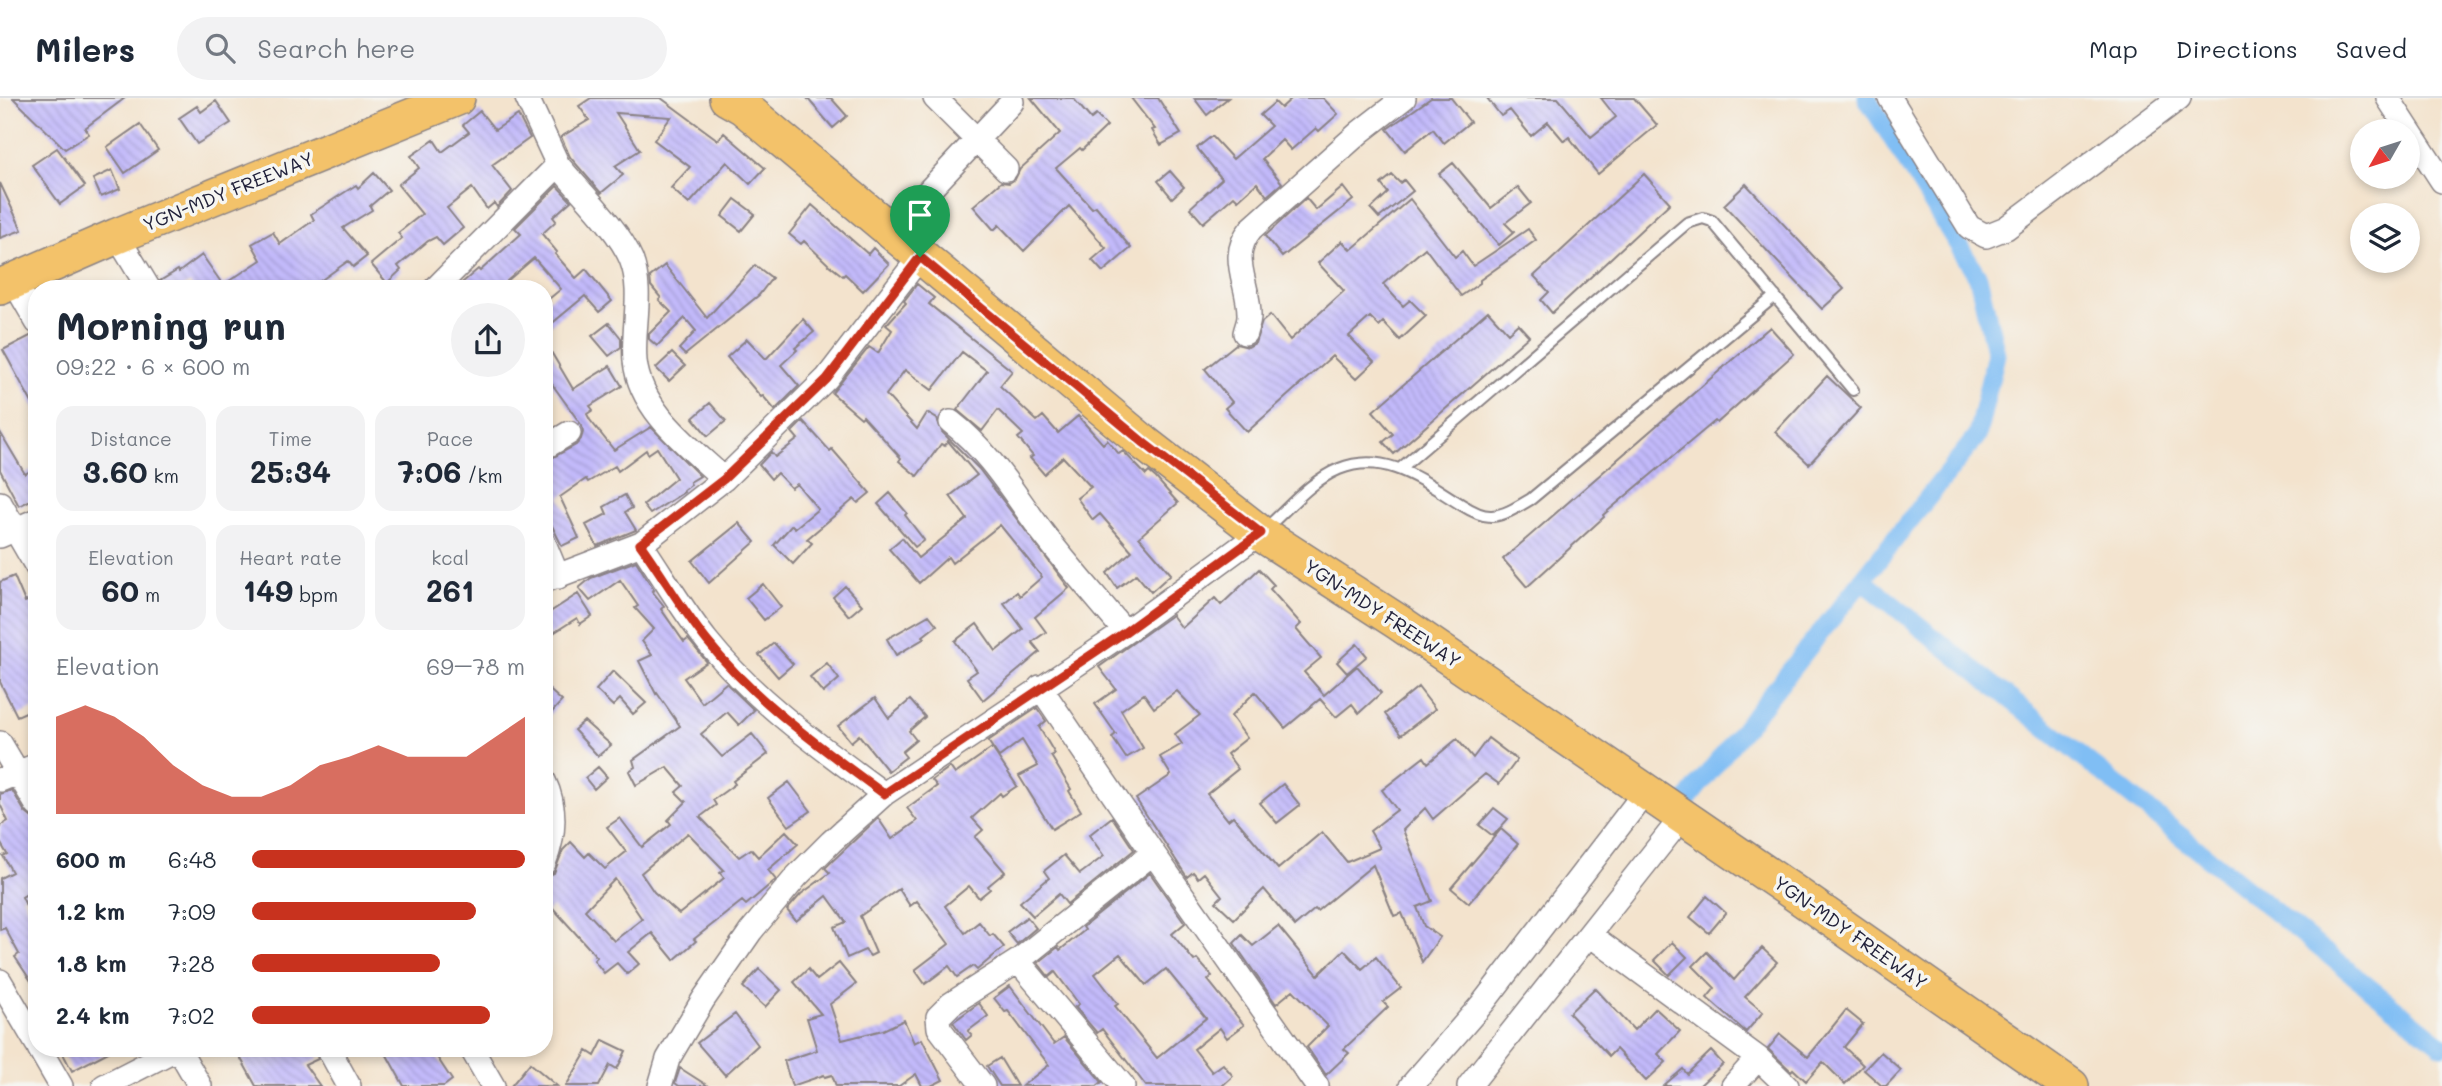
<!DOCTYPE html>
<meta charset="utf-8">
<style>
:root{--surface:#fff;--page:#f2f2f3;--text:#1f2937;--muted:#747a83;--line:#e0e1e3;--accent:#c8321e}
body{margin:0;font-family:Mali,sans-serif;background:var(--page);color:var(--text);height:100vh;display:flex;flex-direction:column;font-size:26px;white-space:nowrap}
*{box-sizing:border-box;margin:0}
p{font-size:23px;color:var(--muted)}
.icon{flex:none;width:38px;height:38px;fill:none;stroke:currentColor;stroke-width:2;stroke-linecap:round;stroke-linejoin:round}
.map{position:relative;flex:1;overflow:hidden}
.panel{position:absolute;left:28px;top:182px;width:525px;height:777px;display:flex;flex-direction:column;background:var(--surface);border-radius:28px;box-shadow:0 4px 10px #0003}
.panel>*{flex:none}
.needle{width:46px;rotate:231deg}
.buttons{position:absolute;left:2350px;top:21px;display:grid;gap:14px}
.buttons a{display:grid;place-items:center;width:70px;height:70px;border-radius:50%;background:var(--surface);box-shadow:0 4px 10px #0003;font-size:35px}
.pin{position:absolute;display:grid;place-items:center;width:60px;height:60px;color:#fff;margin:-72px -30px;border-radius:50% 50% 50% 0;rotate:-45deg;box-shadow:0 0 7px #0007}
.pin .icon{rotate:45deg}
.round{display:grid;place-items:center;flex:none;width:74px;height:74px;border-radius:37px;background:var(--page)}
.summary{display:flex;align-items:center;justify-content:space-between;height:119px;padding:0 28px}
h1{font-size:38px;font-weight:700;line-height:52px}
.stats{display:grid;grid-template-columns:repeat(3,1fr);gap:10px;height:119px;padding:7px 28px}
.stats div{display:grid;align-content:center;border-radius:18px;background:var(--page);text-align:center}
.stats b{font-size:30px;font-weight:700}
.stats small{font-size:19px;font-weight:400}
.stats p{font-size:19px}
.chart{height:196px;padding:14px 28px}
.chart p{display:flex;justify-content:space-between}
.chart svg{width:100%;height:126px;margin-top:7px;fill:var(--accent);opacity:.7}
ul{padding:0 28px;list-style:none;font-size:23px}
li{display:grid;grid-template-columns:112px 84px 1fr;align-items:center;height:52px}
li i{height:18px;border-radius:9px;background:var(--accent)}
header{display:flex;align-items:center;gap:42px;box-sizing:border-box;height:98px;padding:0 35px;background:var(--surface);border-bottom:2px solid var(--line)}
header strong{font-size:33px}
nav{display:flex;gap:38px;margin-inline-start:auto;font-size:24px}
.search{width:490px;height:63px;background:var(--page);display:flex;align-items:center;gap:18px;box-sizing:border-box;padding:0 24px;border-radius:38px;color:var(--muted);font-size:26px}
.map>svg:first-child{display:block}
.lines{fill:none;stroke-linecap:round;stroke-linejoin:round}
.canal{stroke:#80bef4;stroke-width:19}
.building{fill:url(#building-back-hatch);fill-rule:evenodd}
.lane-casing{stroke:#8a8284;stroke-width:14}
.street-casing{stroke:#8a8284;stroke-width:26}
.primary-casing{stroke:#8a8284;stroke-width:38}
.lane{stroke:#fff;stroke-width:10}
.street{stroke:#fff;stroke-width:23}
.primary{stroke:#f3c26a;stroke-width:35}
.route-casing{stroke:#fff;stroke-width:14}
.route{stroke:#c8321e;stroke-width:9}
.labels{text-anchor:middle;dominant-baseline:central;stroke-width:7;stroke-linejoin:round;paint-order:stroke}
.street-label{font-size:19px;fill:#22223b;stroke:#f6f6f2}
</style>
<header>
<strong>Milers</strong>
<div class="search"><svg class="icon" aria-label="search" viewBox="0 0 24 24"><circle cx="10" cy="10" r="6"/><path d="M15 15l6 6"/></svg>Search here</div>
<nav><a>Map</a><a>Directions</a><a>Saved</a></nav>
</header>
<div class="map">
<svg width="2442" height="988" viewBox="0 0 2442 988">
<defs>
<pattern id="building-back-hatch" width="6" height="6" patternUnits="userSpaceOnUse" patternTransform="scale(1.75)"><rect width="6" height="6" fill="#c2b9fa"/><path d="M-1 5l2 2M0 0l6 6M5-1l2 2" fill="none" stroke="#a69fd7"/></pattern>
</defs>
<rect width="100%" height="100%" fill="#f6f6f2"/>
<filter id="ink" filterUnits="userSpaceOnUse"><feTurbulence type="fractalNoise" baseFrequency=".0143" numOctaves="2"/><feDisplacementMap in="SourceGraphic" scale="14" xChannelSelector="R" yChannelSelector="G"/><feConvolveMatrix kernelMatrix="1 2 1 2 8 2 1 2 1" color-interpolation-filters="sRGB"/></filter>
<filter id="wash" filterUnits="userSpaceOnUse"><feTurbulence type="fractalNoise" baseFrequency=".00686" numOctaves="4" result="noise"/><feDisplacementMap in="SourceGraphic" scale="28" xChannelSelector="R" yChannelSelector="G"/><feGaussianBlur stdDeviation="1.57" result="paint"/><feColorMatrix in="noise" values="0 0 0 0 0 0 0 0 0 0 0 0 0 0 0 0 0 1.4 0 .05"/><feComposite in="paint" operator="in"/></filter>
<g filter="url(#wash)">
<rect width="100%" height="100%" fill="#f3e3cd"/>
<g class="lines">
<path class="canal" d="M1862,482L2442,948
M1687,702L1977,338L1996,256L1978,179L1867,0"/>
</g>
<g id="blocks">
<path class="building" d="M13,0H125L85,30L89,36L65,51Z
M591,0H661L718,42L724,35L765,70L750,86L727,64L689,106L671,90L690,69L654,42L671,19L616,15L640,52L615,68L623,77L601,95L570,59L561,39L589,22L579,8Z
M807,0H831L847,18L833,30Z
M1031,0H1073L1091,21L1096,17L1107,28L1082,52L1080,50L1056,70L1092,110L1096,108L1131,150L1103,174L1092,162L1106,150L1069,108L1024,153L999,127L994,132L973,108L1001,84L1009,85L1015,81L1020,71L1060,35Z
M1131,0H1158L1181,36L1161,47L1152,32L1155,31Z
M1194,0H1228L1207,17Z
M1292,0H1323L1338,16L1319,33L1316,30L1291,52L1282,42L1262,61L1282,85L1267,98L1257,85L1238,102L1234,98L1203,125L1190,110L1222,81L1197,50L1212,38L1233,61L1271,28L1260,17L1275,4L1281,10Z
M1431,0H1451L1470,24L1444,45L1433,31L1405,53L1387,31Z
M1487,0H1558L1591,39L1616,19L1601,0H1634L1657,27L1598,76L1569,39L1564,43L1548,24L1531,38L1510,12L1501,18Z
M216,3L231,25L197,46L179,20L197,8L201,14Z
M480,13L495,32L518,17L530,40L492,67L512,93L497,109L494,105L487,111L472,90L447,110L463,130L443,147L436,139L428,143L398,168L401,172L387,185L371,166L402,140L398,135L422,116L398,87L419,70L411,58L434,42L442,54L469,34L463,27Z
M140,26L158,52L125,75L107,49Z
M57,50L85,88L60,106L32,67Z
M1453,65L1491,110L1518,89L1531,105L1505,125L1514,134L1499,147L1439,76Z
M112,72L120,91L101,99L93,81Z
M1170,73L1184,89L1172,100L1158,83Z
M374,75L389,92L370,108L372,112L343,130L367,158L353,169L348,163L309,191H194L190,185L180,191H163L160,183L178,172L179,174L202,157L223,187L261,162L252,146L273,134L280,146L314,122L311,116L356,87L358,90Z
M1644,76L1670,105L1552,215L1541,202L1549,194L1534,178Z
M1392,77L1400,85L1404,82L1413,93L1379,120L1371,111L1388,95L1381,86Z
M0,85L22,132L0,140Z
M1746,86L1844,191L1822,211L1724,107Z
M557,88L571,103L553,119L556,123L542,136L557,154L555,156L576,180L586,171L612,203L599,214L585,198L544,232V205L561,191L534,160L507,183L513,191H455L478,171L480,173L521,136L515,130Z
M1343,89L1353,102L1282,159L1265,138L1306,100L1316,112Z
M735,101L755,116L741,133L722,118Z
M1410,101L1455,159L1462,153L1473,168L1528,131L1536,142L1480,182V185L1461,198L1425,150L1383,186L1403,208L1410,202L1426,218L1400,242L1383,224L1379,228L1370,219L1349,238L1374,264L1356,281L1332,258L1247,334L1225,310L1232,304L1205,271L1236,246L1248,249L1255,245L1262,224L1270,217L1290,242L1344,193L1318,165L1342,143L1351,152Z
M812,107L868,156L873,150L889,166L863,193L845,176L843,178L829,167L804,143L801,146L789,136Z
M665,167L707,220L755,167L772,180L759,197L685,257L679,251L696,233L685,220L657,248L649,241V236L671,214L659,202L661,200L651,188L650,179Z
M917,186L934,200L929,206L1012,273L1000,288L1037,323L1043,318L1058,335L1078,318L1103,346L1107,342L1119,356L1123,353L1146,377L1149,374L1156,380L1178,405L1139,439L1171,476L1151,494L1136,476L1117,490L1107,475L1132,453L1100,416L1093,422L1077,400L1091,389L1063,359L1044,376L1030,360L1033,358L1018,340L1023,336L998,312L982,333L957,312L987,273L962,254L932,292L905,272L886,297L917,331L927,315L937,321L942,334L979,371L1069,490L1035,519L1046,534L1032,544L1040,554L983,602L967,580L977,573L955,543L977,526L996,553L1023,531L1004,505L1017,494L1020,498L1042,479L1000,427L952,465L948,459L919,485L889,451L902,440L918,460L967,421L950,398L977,377L948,343L945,348L941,346L917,378L899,363L901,360L863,318L861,320L832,295L869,249L878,255L892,232L886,227L906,205L904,203Z
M1488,213L1508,235L1518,226L1529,238L1394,356L1383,344L1393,336L1373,313Z
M803,221L814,234L795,250L797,252L781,267L799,288L775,312L763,298L761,299L727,259L747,241L766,261Z
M609,225L621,240V249L609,258L592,238Z
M1770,229L1794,256L1717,325L1715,323L1603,417L1604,419L1527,489L1503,461Z
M32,237L37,238V314L3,252Z
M544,242L573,291L610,268L622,288L590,308L593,312L587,316L590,322L614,352L651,329L700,378L690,384L691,387L683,393L684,394L650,416L643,407L676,380L657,350L648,356L646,352L618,373L615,368L588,384L586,381L560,399L579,440L562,448L544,412V364L576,347L581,341L583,334L582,328L552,286L544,291Z
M672,255L685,268L669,283L656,270Z
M1827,278L1861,310L1809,366L1775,334Z
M710,305L726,323L708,338L693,320Z
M803,323L830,353L832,351L870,395L858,405L854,401L807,441L812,445L793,466L774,447L792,427L795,430L818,411L797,386L791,390L777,375L771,381L759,367L771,354L775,359L798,341L792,334Z
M0,334L25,376L37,369V399L19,408L0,372Z
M890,395L907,415L905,417L924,442L915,449L878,406Z
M625,397L632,410L625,414L636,432L597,448L586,427L607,416L604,409Z
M739,425L755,444L709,485L692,463Z
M636,463L654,492L652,493L664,508L661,511L684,544L688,541L707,564L684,580L702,605L726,585L754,612L739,627L727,614L701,636L722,659L752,636L768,656L733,683L735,686L713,702L716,707L700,719L739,759L751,751L758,759L786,733L798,746L768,772L776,782L773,784L746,807L742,803L694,841L696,843L674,862L652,835L628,854L639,866L627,876L617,865L604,875L594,862L597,859L552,809L544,817V779L554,775L563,752L571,744L585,759L589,755L605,771L626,754L607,729L620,720L642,749L671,726L668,722L686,704L676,694L683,688L667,669L636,687L629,673L635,669L633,662L680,628L657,595L656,596L639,563L652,557L642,543L654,531L635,510L638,508L620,482L590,503L579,490L591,480ZM688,735L724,772L720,775L724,780L679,816L654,794L641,775ZM615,781L642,821L614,843L585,812Z
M1259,471L1274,487L1270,491L1301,526L1296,531L1321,560L1304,574L1324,597L1357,568L1381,595L1359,615L1352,606L1336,619L1320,601L1285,630L1255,594L1231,618L1247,640L1227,656L1238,671L1207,696L1228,722L1233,718L1278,771L1322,734L1347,764L1380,750L1370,733L1397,712L1382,692L1424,659L1428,665L1457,641L1473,660L1488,640L1517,662L1499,686L1485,676L1433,721L1425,710L1403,732L1432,803L1417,809L1424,828L1440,839L1422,864L1402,815L1394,818L1373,767L1317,813L1315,811L1295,828L1264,791L1234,821L1216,804L1222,798L1204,775L1198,780L1193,774L1187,779L1136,701L1171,677L1160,659L1182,646L1175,636L1200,617L1177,593L1154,610L1144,596L1121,612L1143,650L1126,660L1112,639L1116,636L1095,606L1116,591L1099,569L1172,517L1182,530L1215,500L1221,507Z
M14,478L25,504L32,501L37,510V609L17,618L0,584V484Z
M763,486L781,509L764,522L746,500Z
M845,488L862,507L849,518L833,499Z
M578,496L592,518L580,526L577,520L544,541V518Z
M929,517L937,527L923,538L925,540L896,557L887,541Z
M774,545L793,566L778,579L759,557Z
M1357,546L1367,558L1347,575L1337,564Z
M827,565L839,581L823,595L810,579Z
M613,573L646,605L633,616L620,601L613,608L596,592Z
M544,587L562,603L544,623Z
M1418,589L1435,611L1401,637L1385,616Z
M875,600L889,620L910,602L925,619L909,633L916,642L902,654L906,659L888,673L859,637L851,644L838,628Z
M1037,610L1046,623L1039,629L1055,656L1051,658L1071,691L1069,693L1081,713L1052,731L1019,678L1038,668L1022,642L999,659L988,643Z
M584,623L611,647L598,658L574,632Z
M992,650L1017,688L1002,698L1000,695L972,720L983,732L975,739L1005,774L988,788L990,791L979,800L969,788L945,808L965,835L979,824L990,838L993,836L1004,849L977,872L973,868L957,879L949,868L925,886L915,872L949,846L917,803L910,808L899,791L860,818L876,855L870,858L865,852L847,860L834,829L846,824L827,798L796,823L787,812L801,796L830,775L825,770L878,720L892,741L917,723L907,710L937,688L932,682L950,669L955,676Z
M598,669L607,679L594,691L585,680Z
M789,684L811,713L789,728L768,700Z
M1283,686L1300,707L1277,725L1260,705Z
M12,692L25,714L37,724V790L22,799L37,831V892L15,859L19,856L5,830L0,832V780L12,774L3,758L7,756L0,744V728L8,723L0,706V696Z
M1494,710L1508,721L1493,738L1479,727Z
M1112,719L1134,752L1067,806L1059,796L1033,818L1020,804L1049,780L1044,773L1064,757L1080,776L1104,758L1089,737Z
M1501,731L1518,746L1469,805L1451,790Z
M1150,775L1185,825L1172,836L1194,863L1197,861L1212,878L1208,882L1244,927L1227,940L1220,930L1194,951L1212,974L1223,966L1233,978L1222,988H1146L1102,931L1097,935L1075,909L1079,906L1055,874L1049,879L1038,865L1058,849L1060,852L1085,832L1083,829ZM1120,856L1146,887L1166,871L1206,920L1157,960L1115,908L1118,906L1095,876Z
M1707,798L1726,815L1709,835L1690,819Z
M1027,819L1036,830L1017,846L1007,834Z
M1278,828L1318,877L1344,852L1362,871L1376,859L1401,890L1383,904L1388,909L1344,951L1349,955L1326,977L1307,949L1328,928L1293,892L1276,906L1234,845L1242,837L1253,848Z
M1672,844L1687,859L1669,877L1654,862Z
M1762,850L1777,864L1745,899L1763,914L1746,934L1707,900L1715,890L1693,868L1707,854L1734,882Z
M839,865L856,886L830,906L842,942L883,932L904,922L914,945L922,941L943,982L931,988H922L916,976L899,988H836L832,977L825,979L824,977L792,988L784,963L817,952L807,920L821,916L794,884L808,871L817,882Z
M759,871L781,892L765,909L743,889Z
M1010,888L1054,946L1064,939L1102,984L1097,988H1022L1049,967L1008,913L1005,914L994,900Z
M1595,890L1634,932L1655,910L1680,933L1658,956L1666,964L1646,983L1616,951L1609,958L1569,915Z
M979,905L988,918L968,933L972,937L966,942L953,924Z
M1846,912L1863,926L1844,949L1863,967L1845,986L1823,964L1806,983L1793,971L1791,973L1768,951L1780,936L1808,959Z
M735,916L758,947L725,977L697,945Z
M603,942L626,953L617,971L610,967L599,988H566L587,953L595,958Z
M60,950H116L72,973Z
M235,950H314L318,961L305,967L320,988H256Z
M383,950H431L452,982L444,988H404Z
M1711,953L1723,966L1699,988H1663L1683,971L1687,976Z
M1881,954L1901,972L1886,988H1882L1864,972Z
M1000,960L1017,988H1000L987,968Z
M530,965L557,988H511Z
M680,970L708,988H679L675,985Z"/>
</g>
</g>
<g filter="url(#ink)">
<use href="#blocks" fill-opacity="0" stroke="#8a8284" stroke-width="2"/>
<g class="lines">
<defs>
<path id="lane" d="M1401,370L1687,125L1703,120L1712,123L1853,292
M1264,432C1287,412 1310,383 1339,371C1386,352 1424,384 1462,407C1470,412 1482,419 1492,418C1506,417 1519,408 1531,401L1775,198"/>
<path id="street" d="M935,0L1006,71
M1890,0L1969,129L1986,138L2006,130L2179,0
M2388,0L2442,83
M558,67C580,94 618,130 631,161C644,194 632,229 635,263C640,313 690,349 724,381
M890,134L1012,4
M117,138L149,191
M14,184L37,224
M435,191L558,67L527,0
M1245,235C1246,230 1249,224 1249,218C1250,185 1227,160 1251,131L1360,34L1404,0
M951,324C990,354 1014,396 1043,435C1069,469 1098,501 1125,534
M544,350L569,335
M0,405L37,469
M0,438L37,422
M544,445L558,479
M641,446C663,478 683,513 707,543C756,604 822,650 884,696
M544,483L641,446L724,381L827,280L920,159
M1040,589L1153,755L1317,988
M0,645L37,707
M0,682L37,667
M544,683C557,710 555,737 544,765
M1590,837L1758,960L1787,988
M1018,863L1123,988
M0,883L37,946
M39,950L61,988
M178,950L200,988
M328,950L349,988
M471,950L493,988
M104,988L178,950
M660,988L668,961L703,902L751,833L797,778L831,744L884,696L1125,534L1260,435
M983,988L939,930L938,919L951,906L1018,863L1153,755
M1411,988L1483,905L1646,693
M1469,988L1683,718
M1733,988L1758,960"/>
<path id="primary" d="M727,0L743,9L1144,345L1260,435L1398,524L1793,794L2071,988
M0,189L117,138L457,0"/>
</defs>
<use href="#lane" class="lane-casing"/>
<use href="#street" class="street-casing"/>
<use href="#primary" class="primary-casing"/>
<use href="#lane" class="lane"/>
<use href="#street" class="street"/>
<use href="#primary" class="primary"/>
</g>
</g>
<g class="lines" filter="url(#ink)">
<defs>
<path id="route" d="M920,159L1144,345L1261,435L1125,534L884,696C822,650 756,604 707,543C683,513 663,478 640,446L724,381L827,281Z"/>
</defs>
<use href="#route" class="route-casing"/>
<use href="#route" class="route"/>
</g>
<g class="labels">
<g class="street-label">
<text transform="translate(228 93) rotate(-22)">YGN-MDY FREEWAY</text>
<text transform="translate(1383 515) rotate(33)">YGN-MDY FREEWAY</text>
<text transform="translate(1851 834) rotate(35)">YGN-MDY FREEWAY</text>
</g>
</g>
</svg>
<div class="buttons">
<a><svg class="needle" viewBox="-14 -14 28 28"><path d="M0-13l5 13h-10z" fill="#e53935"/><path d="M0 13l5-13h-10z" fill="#747a83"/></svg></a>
<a><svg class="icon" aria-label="layers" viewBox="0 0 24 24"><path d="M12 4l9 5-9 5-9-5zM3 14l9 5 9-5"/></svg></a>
</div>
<div class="pin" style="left:920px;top:159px;background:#1e9e55"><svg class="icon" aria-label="arrive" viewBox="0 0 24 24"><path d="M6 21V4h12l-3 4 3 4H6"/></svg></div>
<section class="panel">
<div class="summary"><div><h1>Morning run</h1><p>09:22 · 6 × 600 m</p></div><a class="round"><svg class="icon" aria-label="share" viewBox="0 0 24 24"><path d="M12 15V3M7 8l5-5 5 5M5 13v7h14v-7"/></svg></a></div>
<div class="stats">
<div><p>Distance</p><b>3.60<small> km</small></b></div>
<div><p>Time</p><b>25:34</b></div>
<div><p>Pace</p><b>7:06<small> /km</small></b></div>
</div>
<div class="stats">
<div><p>Elevation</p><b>60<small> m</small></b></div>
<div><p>Heart rate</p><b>149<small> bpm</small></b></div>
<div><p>kcal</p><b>261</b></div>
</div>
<div class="chart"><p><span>Elevation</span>69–78 m</p>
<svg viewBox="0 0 160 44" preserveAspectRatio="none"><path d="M0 44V10L10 6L20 10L30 17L40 27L50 34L60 38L70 38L80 34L90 27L100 24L110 20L120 24L130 24L140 24L150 17L160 10V44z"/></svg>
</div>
<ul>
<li><b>600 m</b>6:48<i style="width:100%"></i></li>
<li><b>1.2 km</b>7:09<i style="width:82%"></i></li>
<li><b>1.8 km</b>7:28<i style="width:69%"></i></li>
<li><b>2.4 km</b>7:02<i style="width:87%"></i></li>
</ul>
</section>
</div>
